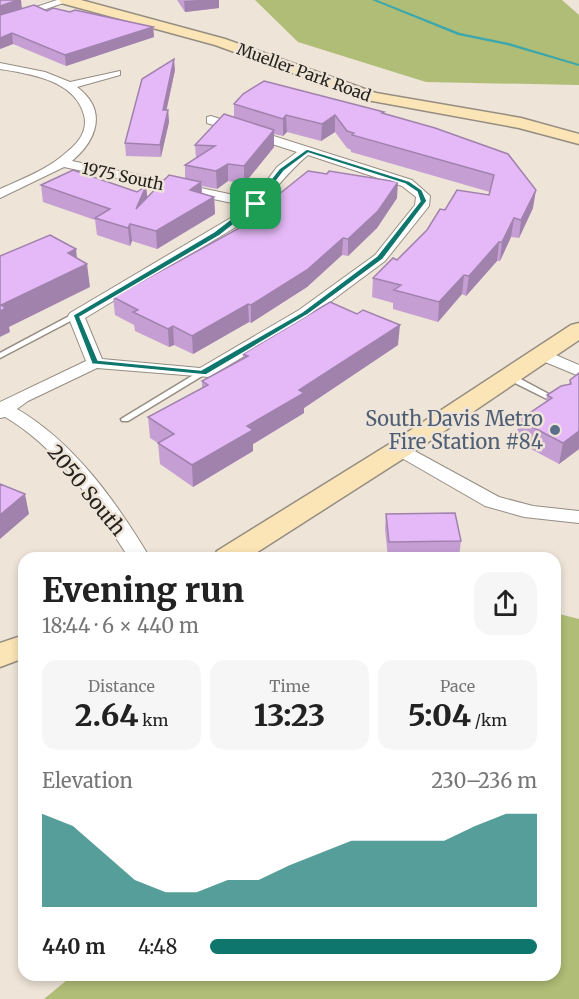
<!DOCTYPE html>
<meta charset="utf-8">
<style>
:root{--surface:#fff;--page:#f6f6f6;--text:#222;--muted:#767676;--accent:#0f766e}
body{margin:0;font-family:Merriweather,serif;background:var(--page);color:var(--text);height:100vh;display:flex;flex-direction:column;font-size:22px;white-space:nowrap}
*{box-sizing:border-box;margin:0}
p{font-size:20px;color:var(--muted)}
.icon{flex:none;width:33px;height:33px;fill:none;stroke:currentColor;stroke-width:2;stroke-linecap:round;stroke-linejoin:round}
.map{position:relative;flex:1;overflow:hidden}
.details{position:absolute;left:18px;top:552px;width:543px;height:429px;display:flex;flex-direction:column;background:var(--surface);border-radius:18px;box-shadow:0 3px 9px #0003}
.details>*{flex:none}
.pin{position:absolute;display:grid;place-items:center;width:51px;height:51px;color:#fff;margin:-26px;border-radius:12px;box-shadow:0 3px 9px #0006}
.round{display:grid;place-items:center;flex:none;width:63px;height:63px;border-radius:18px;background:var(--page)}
.head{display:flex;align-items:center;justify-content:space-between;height:102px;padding:0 24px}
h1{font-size:33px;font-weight:800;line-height:45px}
.metrics{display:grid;grid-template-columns:repeat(3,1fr);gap:9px;height:102px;padding:6px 24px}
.metrics div{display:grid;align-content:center;border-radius:15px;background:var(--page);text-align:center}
.metrics b{font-size:30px;font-weight:800}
.metrics small{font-size:16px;font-weight:400}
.metrics p{font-size:16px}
.chart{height:168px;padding:12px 24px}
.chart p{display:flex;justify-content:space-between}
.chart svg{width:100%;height:108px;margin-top:6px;fill:var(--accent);opacity:.7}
ul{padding:0 24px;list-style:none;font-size:20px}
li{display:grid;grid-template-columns:96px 72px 1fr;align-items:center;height:45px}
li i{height:15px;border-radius:8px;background:var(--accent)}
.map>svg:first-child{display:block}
.forest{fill:#afbd76}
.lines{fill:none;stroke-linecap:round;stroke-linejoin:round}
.stream{fill:#3ca7ac;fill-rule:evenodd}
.lane-casing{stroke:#958d82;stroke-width:3}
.street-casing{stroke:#958d82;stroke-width:2}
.secondary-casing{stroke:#958d82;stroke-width:3}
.lane{fill:#fff;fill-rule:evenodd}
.street{fill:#fff;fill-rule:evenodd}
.secondary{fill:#fbe5b6;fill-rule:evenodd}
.wall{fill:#c59fd4}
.shaded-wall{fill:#a082ad}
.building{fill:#e5b9f7;stroke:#a082ad;stroke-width:1.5}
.route{fill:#0f766e;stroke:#fff;stroke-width:1.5;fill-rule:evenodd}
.service-dot{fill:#5c6f8a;stroke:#eee4d8;stroke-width:2}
.labels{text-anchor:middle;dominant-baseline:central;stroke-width:5;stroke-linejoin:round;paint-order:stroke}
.far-street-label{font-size:16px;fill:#25221d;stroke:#eee4d8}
.service-label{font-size:20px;fill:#4e5e75;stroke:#eee4d8;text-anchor:end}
.street-label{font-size:20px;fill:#25221d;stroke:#eee4d8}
</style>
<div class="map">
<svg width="579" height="999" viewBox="0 0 579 999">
<rect width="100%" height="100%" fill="#eee4d8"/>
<path class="forest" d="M255,0H562L579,15V85L426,82L298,42Z
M555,613L579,619V999H44L73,975H555Z"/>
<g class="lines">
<path class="stream" d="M372,0H377L460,33L509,43L579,64V66L507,45L458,35Z"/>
<defs>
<path id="lane" d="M73,314H76L80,316L0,358V353Z
M200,371H206L207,373L128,421H122L121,419Z
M507,375H513L560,400L556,402H553L507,379L506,377Z"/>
<path id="street" d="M57,0H72L0,25V19Z
M0,63L45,72L70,82L120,71V75L77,87C108,110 97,140 72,161L253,199L277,167L297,152L207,123V117L211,116L412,180L430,196L429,206L385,261L311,316L209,377L97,368L28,401L17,409C74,442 117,503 150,558H129C95,506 60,449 5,417L0,418V402L86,361L68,316L70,313L234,216L246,206L64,167L0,198V189C24,178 49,169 68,151C79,142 88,130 84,115C75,80 30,74 0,69ZM308,155L402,186L416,197L415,205L375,255L299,310L200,368L102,359L85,318L244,222C267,201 284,175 308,155Z
M544,350L579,365V376L538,359L536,355L538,351Z
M400,443L499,497L533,506L579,511V523L524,517L485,506L393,453L391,449L393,445Z"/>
<path id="secondary" d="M59,0H81L225,39L376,93L521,118L579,134V144L519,128L367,100L215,45L61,3Z
M579,323V340L409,455L248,558H213L217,551L391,443L571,325Z
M24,635V658L0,667V643Z"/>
</defs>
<use href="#lane" class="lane-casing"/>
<use href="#street" class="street-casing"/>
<use href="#secondary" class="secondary-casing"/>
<use href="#lane" class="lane"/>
<use href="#street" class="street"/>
<use href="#secondary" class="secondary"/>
</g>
<path class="wall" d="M177,0H219V8L185,12Z
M22,9L70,12L153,27L154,37L66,66L13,44L0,49Z
M175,70L166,110H168L169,122L161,157L126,156L125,143Z
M234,104L384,114L508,154L533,208L519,238L511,237L500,261H497L466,296L462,294L438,322L393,309V303L372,297L373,278L397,260L427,230L445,210L489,195L490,192L351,152V150L347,148L335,132L321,141L287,132L283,136L274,134V147L244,184L228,181L217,189L202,186V194L214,197L215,214L157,249L132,241L130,246L97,235L95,220L43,202L41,185L137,192L146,186L147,198L185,179V165L196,158L195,145L234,117Z
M397,198L377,228L348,256L342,255L307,287L251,323L249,322L193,354L174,345L169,347L135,331L134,325L115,315L113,297Z
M398,345L304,408V413L253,444V451L193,487L160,464L158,443L150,438L148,417L202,388V381L243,359V354Z
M579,373V449L559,464L516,441L519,420L546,401L547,395L569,385L570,380Z
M386,514L461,541L459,557L388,558L385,529Z"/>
<path class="shaded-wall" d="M18,0H21L22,9L0,17V6Z
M198,0H219V8L185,12L184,1Z
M153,27L154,37L66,66L65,55Z
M12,33L13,44L0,49V38Z
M174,59L175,70L164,122L163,110Z
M168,110L169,122L161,157L160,145Z
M286,115L287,132L283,136V119Z
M335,115V132L321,141L322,124Z
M274,130V147L244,184V166Z
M228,164V181L217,189L216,171Z
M201,182L202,199L190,190Z
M398,182L397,198L377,228L348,256V239Z
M146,186L148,203L138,227L136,209Z
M536,190L533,208L519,238L521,220Z
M214,197L215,214L157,249L156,231Z
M514,218L511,237L500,261L502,242Z
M130,224L132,241L130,246L128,228Z
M343,238L342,255L307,287L251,323V305Z
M499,242L497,261L466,296L469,276Z
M76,249L78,268L87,264L90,287L9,327L10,332L0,337V311L1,305L68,253Z
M464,275L462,294L438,322L439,302Z
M248,304L249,322L193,354L192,336Z
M400,325L398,345L304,408V413L253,444V451L193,487L192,465L299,390Z
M173,326L174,345L169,347L168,329Z
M579,431V449L559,464L563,443Z
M25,494L29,514L0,539V515Z"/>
<path class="building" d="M0,0H18L0,6Z
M34,5L47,11L53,8L70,12L75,10L153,27L65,55L12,33L0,38V15Z
M174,59L163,110H168L160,145L125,143L142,79Z
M264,81L384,112L382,113L435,128L508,154L536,190L521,220L514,218L502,242H499L469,276L464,275L439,302L394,290L401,285L373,278L393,258L397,260L427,230L440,209L445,210L457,190L489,195L494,175L352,135L354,133L347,131L335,115L322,124L286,115L283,119L234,104L243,94Z
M224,114L274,130L244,166L228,164L216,171L185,165L215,146L195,145Z
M73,170L137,192L146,186L136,209L169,175L201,182L190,190L214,197L156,231L130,224L128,228L95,218L110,209L41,185Z
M308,171L327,174L329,171L398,182L378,211L348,239L343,238L307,270L251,305L248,304L192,336L173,326L168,329L133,312L138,310L113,297L256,219L273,199Z
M50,235L76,249L68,253L87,264L1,305L6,308L0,311V256Z
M330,302L357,314L363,310L400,325L299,390L304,393L247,426L253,430L192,465L158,443L174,434L148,417L208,385L202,381L248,356L243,354Z
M579,373V431L563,443L519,420L552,398L547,395L561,386L571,384L570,380Z
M0,484L25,494L0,515Z
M455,513L461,541L389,542L386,514Z
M318,554L323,558H310Z"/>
<path class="route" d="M307,149L409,181L422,190L427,201L383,259L307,315L206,375L92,364L73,315L214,232L253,202L279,169ZM308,153L405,184L417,192L420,201L377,256L302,312L201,370L98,360L80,317L219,236L258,205L284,171Z"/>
<circle class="service-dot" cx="555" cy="430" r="6"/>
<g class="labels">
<g class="far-street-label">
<text transform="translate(304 72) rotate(20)">Mueller Park Road</text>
<text transform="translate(123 176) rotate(12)">1975 South</text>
</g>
<g class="service-label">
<text x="543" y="418">South Davis Metro<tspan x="543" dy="23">Fire Station #84</tspan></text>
</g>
<g class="street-label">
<text transform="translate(87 490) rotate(51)">2050 South</text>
</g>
</g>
</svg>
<div class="pin" style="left:256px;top:204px;background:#1e9e55"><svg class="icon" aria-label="arrive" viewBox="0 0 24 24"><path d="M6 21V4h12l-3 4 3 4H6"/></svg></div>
<section class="details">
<div class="head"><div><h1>Evening run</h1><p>18:44 · 6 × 440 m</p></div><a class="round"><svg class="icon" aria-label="share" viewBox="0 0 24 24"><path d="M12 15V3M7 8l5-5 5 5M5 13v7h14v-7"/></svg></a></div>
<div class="metrics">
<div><p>Distance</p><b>2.64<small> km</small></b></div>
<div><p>Time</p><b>13:23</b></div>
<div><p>Pace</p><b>5:04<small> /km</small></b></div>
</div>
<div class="chart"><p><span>Elevation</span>230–236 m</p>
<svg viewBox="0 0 160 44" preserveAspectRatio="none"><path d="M0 44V6L10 11L20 22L30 33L40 38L50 38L60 33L70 33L80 27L90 22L100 17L110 17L120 17L130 17L140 11L150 6L160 6V44z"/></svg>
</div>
<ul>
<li><b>440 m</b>4:48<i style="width:100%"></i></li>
</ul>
</section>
</div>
